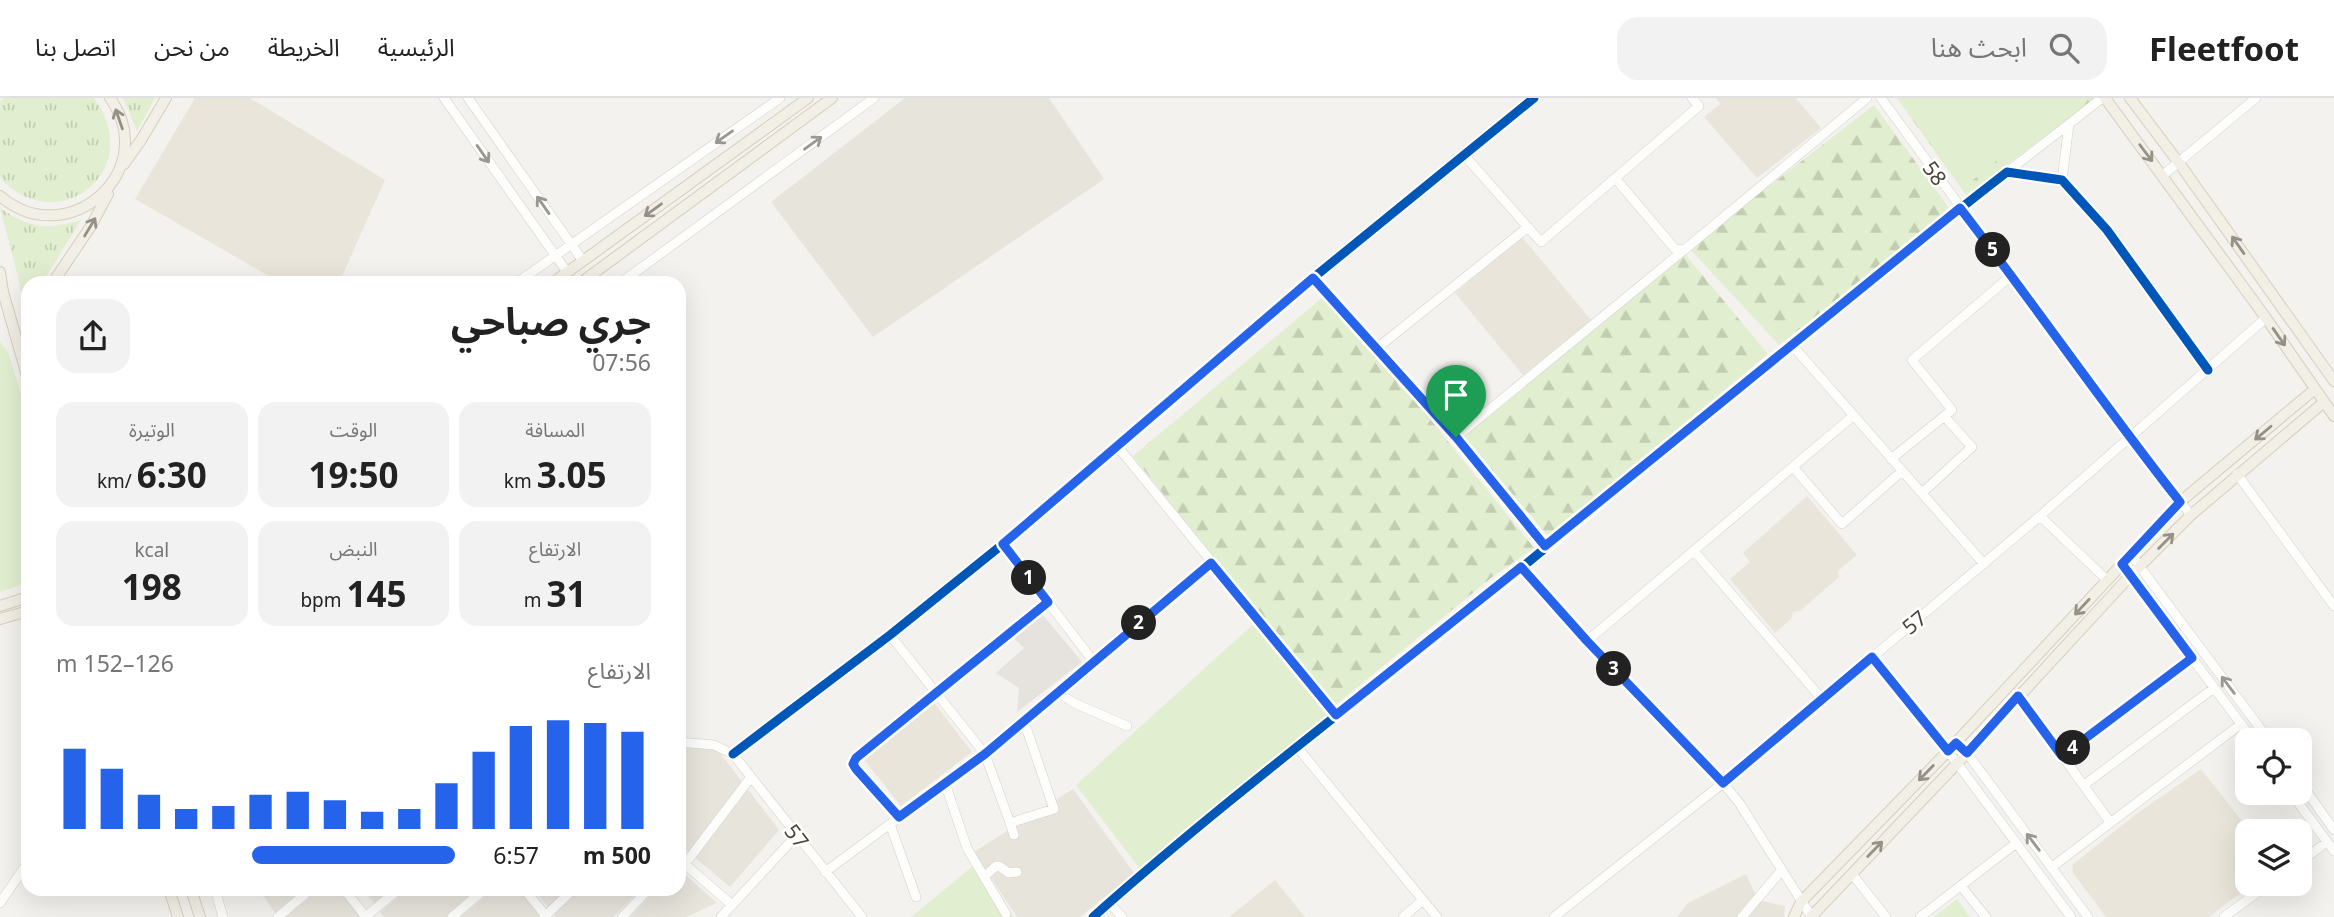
<!DOCTYPE html>
<html lang="ar">
<meta charset="utf-8">
<style>
:root{--surface:#fff;--page:#f2f2f2;--text:#222;--muted:#767676;--line:#e0e0e0;--accent:#2563eb}
body{margin:0;font-family:"Noto Sans","Noto Sans Arabic",sans-serif;background:var(--page);color:var(--text);direction:rtl;height:100vh;display:flex;flex-direction:column;font-size:26px;white-space:nowrap}
*{box-sizing:border-box;margin:0}
p{font-size:23px;color:var(--muted)}
.icon{flex:none;width:38px;height:38px;fill:none;stroke:currentColor;stroke-width:2;stroke-linecap:round;stroke-linejoin:round}
.map{position:relative;flex:1;overflow:hidden;direction:ltr}
.drawer{position:absolute;left:21px;top:178px;width:665px;height:620px;display:flex;flex-direction:column;background:var(--surface);border-radius:21px;box-shadow:0 7px 28px #0002;direction:rtl}
.drawer>*{flex:none}
.buttons{position:absolute;left:2235px;top:630px;display:grid;gap:14px}
.buttons a{display:grid;place-items:center;width:77px;height:77px;border-radius:14px;background:var(--surface);box-shadow:0 7px 28px #0002;font-size:35px}
.pin{position:absolute;display:grid;place-items:center;width:60px;height:60px;color:#fff;margin:-72px -30px;border-radius:50% 50% 50% 0;rotate:-45deg;box-shadow:0 0 7px #0007}
.pin .icon{rotate:45deg}
.km{position:absolute;width:35px;height:35px;margin:-18px;border-radius:50%;background:#222;color:#fff;font-size:19px;line-height:35px;text-align:center}
.round{display:grid;place-items:center;flex:none;width:74px;height:74px;border-radius:21px;background:var(--page)}
.overview{display:flex;align-items:center;justify-content:space-between;height:119px;padding:0 35px}
h1{font-size:38px;font-weight:700;line-height:52px}
.figures{display:grid;grid-template-columns:repeat(3,1fr);gap:10px;height:119px;padding:7px 35px}
.figures div{display:grid;align-content:center;border-radius:18px;background:var(--page);text-align:center}
.figures b{font-size:35px;font-weight:700}
.figures small{font-size:19px;font-weight:400}
.figures p{font-size:19px}
.chart{height:196px;padding:14px 35px}
.chart p{display:flex;justify-content:space-between}
.chart svg{width:100%;height:126px;margin-top:7px;stroke:var(--accent);stroke-width:6}
ul{padding:0 35px;list-style:none;font-size:23px}
li{display:grid;grid-template-columns:112px 84px 1fr;align-items:center;height:52px}
li i{height:18px;border-radius:9px;background:var(--accent)}
header{display:flex;align-items:center;gap:42px;box-sizing:border-box;height:98px;padding:0 35px;background:var(--surface);border-bottom:2px solid var(--line)}
header strong{font-size:33px}
nav{display:flex;gap:38px;margin-inline-start:auto;font-size:24px}
.search{width:490px;height:63px;background:var(--page);display:flex;align-items:center;gap:18px;box-sizing:border-box;padding:0 24px;border-radius:21px;color:var(--muted);font-size:26px}
.map>svg:first-child{display:block}
.residential{fill:#e7e4dc}
.industrial{fill:#e6e2de}
.education{fill:#eae5da}
.grass{fill:url(#grass-tufts)}
.forest{fill:url(#forest-firs)}
.park{fill:#e1eecf}
.lines{fill:none;stroke-linecap:round;stroke-linejoin:round}
.minor-casing{stroke:#d2d0cb;stroke-width:10}
.major-casing{stroke:#d6cebb;stroke-width:12}
.minor{stroke:#fdfdfc;stroke-width:9}
.major{stroke:#f2efe6;stroke-width:10}
.cycleway-casing{stroke:#fff;stroke-width:13}
.cycleway{stroke:#0057b8;stroke-width:9}
.oneway{stroke:#969187}
.oneway2{stroke:#9b9791}
.route-casing{stroke:#fff;stroke-width:14}
.route{stroke:#2563eb;stroke-width:9}
.labels{text-anchor:middle;dominant-baseline:central;stroke-width:5;stroke-linejoin:round;paint-order:stroke}
.street-label{font-size:21px;fill:#4b4439;stroke:#fff}
</style>
<header>
<strong>Fleetfoot</strong>
<div class="search"><svg class="icon" aria-label="search" viewBox="0 0 24 24"><circle cx="10" cy="10" r="6"/><path d="M15 15l6 6"/></svg>ابحث هنا</div>
<nav><a>الرئيسية</a><a>الخريطة</a><a>من نحن</a><a>اتصل بنا</a></nav>
</header>
<div class="map">
<svg width="2334" height="819" viewBox="0 0 2334 819">
<defs>
<pattern id="grass-tufts" width="24" height="20" patternUnits="userSpaceOnUse" patternTransform="scale(1.75)"><rect width="24" height="20" fill="#e1eecf"/><path d="M3 7l-1-3M5 7V3M7 7l1-3M15 17l-1-3M17 17v-4M19 17l1-3" fill="none" stroke="#c3cdb2"/></pattern>
<pattern id="forest-firs" width="22" height="20" patternUnits="userSpaceOnUse" patternTransform="scale(1.75)"><rect width="22" height="20" fill="#e1eecf"/><path d="M5 1l3.5 6h-7zM16 11l3.5 6h-7z" fill="#c3cdb2"/></pattern>
</defs>
<rect width="100%" height="100%" fill="#f4f2ee"/>
<path class="residential" d="M905,0H1049L1104,81L873,239L771,104Z
M679,645L714,647L779,732L730,789L679,746Z
M1073,691L1134,775L1080,819H1017L974,754Z
M679,771L717,805L686,819H630L657,791H679Z
M1746,776L1758,802L1785,808L1784,819H1677L1688,805Z
M259,791H304L275,815Z
M319,791H347L365,814L359,819H286Z
M363,791H393L375,806Z
M408,791H480L449,819H384L380,814Z
M494,791H519L542,819H460Z
M533,791H641L613,819H556Z"/>
<path class="industrial" d="M1042,516L1082,564L1017,614L1019,590L996,575L1024,550L1012,538Z"/>
<path class="education" d="M195,0H250L385,82L339,185H281L135,101Z
M1716,0H1796L1821,30L1757,80L1704,19L1720,6Z
M1522,139L1591,222L1523,277L1455,195Z
M1807,398L1857,457L1838,473L1839,479L1800,513L1793,514L1791,521L1775,535L1730,481L1750,464L1743,455Z
M932,602L972,654L901,708L858,654Z
M2201,671L2250,733H2247V786H2252L2209,819H2106L2073,775L2072,767L2135,717Z
M1275,782L1305,819H1229Z"/>
<path class="grass" d="M4,0H94C147,71 59,143 0,80V4Z
M123,0H155L137,33Z
M0,110C31,131 46,132 81,122L42,185L28,186V236L19,183Z"/>
<path class="forest" d="M1897,0H2096L1966,97Z
M1874,7L1952,114L1779,247L1689,150Z
M1684,155L1768,256L1548,438L1461,335Z
M1328,195L1534,450L1491,480L1333,609L1133,358Z"/>
<path class="park" d="M1897,0H2075L1963,90Z
M0,244L8,254L28,318V480L20,487L0,494Z
M1258,522L1330,616L1140,771L1076,687Z
M979,763L1014,819H911Z
M1957,801L1970,819H1934Z"/>
<g class="lines">
<defs>
<path id="minor" d="M444,0L567,174
M468,0L583,163
M1881,0L2130,341L2191,417
M1464,57L1541,144L1699,8L1692,0
M2007,74L2069,26
M2163,77L2256,0
M2062,82L2069,26L2102,0
M1684,152L1867,0
M1313,180L1456,339L1545,448
M515,186L780,0
M619,186L874,0
M1792,247L1984,466
M1376,251L1528,129
M1456,339L1684,152L1675,151L1615,80
M1118,349L1336,616
M1891,361L1952,312L1912,262L2012,177
M1793,369L1842,426L1902,373
M2237,376L2334,508
M1922,395L1972,349L1944,318
M2040,418L2107,482
M1003,446L1094,564
M1694,453L1822,601
M2131,457L2269,642
M2122,466L2253,642
M1521,469L1587,543L1723,685L1740,706L1811,818
M890,537L985,656L1010,725
M1587,543L1853,318
M1872,559L1948,653L2071,819
M1058,594L1074,605L1127,628
M2019,598L2110,724
M679,644L714,647L733,656L862,819
M1956,645L1967,655L2088,819
M1297,649L1437,819
M733,656L890,537L1003,446L1313,180L1534,0
M2062,658L2192,560
M2300,684L2334,732
M945,685L967,750L1006,816
M2084,687L2214,590
M2291,695L2334,753
M899,719L856,671L853,666L856,660L1048,504
M890,726L916,799
M1014,737L1010,725L1054,711L1024,623
M679,761L732,807
M2300,764L2327,744
M685,766L751,679
M2052,769L2241,626
M825,774L985,656L1211,465
M1852,776L1886,819
M984,779L996,768H999L1009,775L1017,774
M1961,788L1986,819
M215,791L223,819
M344,791L366,819
M524,791L547,819
M1109,804L1122,819
M0,805L28,764
M278,819L311,791
M365,819L399,791
M452,819L485,791
M544,819L574,791
M622,819L649,791
M721,819L796,738
M1093,819C1230,697 1378,587 1520,471C1681,338 1841,203 2007,74L2062,82L2107,132L2208,272
M1403,819L1423,802
M1554,819L1723,685L2040,418L2266,220
M1742,819L1781,773
M1920,819L2015,746
M2224,819L2269,786"/>
<path id="major" d="M2105,0L2266,220L2334,318
M2130,0L2179,65L2334,283
M124,66L141,42L166,0
M0,98C68,156 162,72 110,0
M0,174L3,194L28,281
M52,186L91,128L108,96
M551,186L808,0
M579,186L832,0
M0,508L28,499
M0,521L28,513
M169,791L178,819
M191,791L200,819
M1794,819L1801,804L1948,653L2180,404L2315,291
M1811,819L1967,655L2131,477L2191,417L2324,304"/>
</defs>
<use href="#minor" class="minor-casing"/>
<use href="#major" class="major-casing"/>
<use href="#minor" class="minor"/>
<use href="#major" class="major"/>
<defs>
<path id="cycleway" d="M733,656L890,537L1003,446L1313,180L1534,0
M1093,819C1230,697 1378,587 1520,471C1681,338 1841,203 2007,74L2062,82L2107,132L2208,272"/>
</defs>
<use href="#cycleway" class="cycleway-casing"/>
<use href="#cycleway" class="cycleway"/>
</g>
<defs><path id="oneway-shaft" d="M-6 0H5M1.5-3L5.5 0L1.5 3" fill="none" stroke-width="1.6" stroke-linecap="round" stroke-linejoin="round" transform="scale(1.75)"/></defs>
<g class="oneway">
<use href="#oneway-shaft" transform="translate(119 21) rotate(-109)"/>
<use href="#oneway-shaft" transform="translate(2146 55) rotate(53)"/>
<use href="#oneway-shaft" transform="translate(653 112) rotate(144)"/>
<use href="#oneway-shaft" transform="translate(90 129) rotate(-59)"/>
<use href="#oneway-shaft" transform="translate(2238 147) rotate(-125)"/>
<use href="#oneway-shaft" transform="translate(2279 239) rotate(55)"/>
<use href="#oneway-shaft" transform="translate(2263 335) rotate(140)"/>
<use href="#oneway-shaft" transform="translate(2166 443) rotate(-45)"/>
<use href="#oneway-shaft" transform="translate(2082 509) rotate(133)"/>
<use href="#oneway-shaft" transform="translate(1926 675) rotate(134)"/>
<use href="#oneway-shaft" transform="translate(1875 751) rotate(-46)"/>
</g>
<g class="oneway2">
<use href="#oneway-shaft" transform="translate(724 39) rotate(145)"/>
<use href="#oneway-shaft" transform="translate(813 45) rotate(-36)"/>
<use href="#oneway-shaft" transform="translate(483 56) rotate(55)"/>
<use href="#oneway-shaft" transform="translate(543 107) rotate(-125)"/>
<use href="#oneway-shaft" transform="translate(2228 587) rotate(-127)"/>
<use href="#oneway-shaft" transform="translate(2033 744) rotate(-127)"/>
</g>
<g class="lines">
<defs>
<path id="route" d="M1960,110C2035,207 2104,308 2180,404L2122,466L2192,560L2062,658L2018,598L1967,655L1956,645L1948,653L1872,559L1723,685L1587,543L1521,469L1336,617L1211,465L985,656L899,719L856,671L853,666L856,660L1048,504L1003,446L1313,180L1456,339L1545,448Z"/>
</defs>
<use href="#route" class="route-casing"/>
<use href="#route" class="route"/>
</g>
<g class="labels">
<g class="street-label">
<text transform="translate(1935 75) rotate(54)">58</text>
<text transform="translate(1914 524) rotate(-40)">57</text>
<text transform="translate(797 738) rotate(52)">57</text>
</g>
</g>
</svg>
<div class="buttons">
<a><svg class="icon" aria-label="locate" viewBox="0 0 24 24"><circle cx="12" cy="12" r="6"/><path d="M12 2v4M12 18v4M2 12h4M18 12h4"/></svg></a>
<a><svg class="icon" aria-label="layers" viewBox="0 0 24 24"><path d="M12 4l9 5-9 5-9-5zM3 14l9 5 9-5"/></svg></a>
</div>
<div class="pin" style="left:1456px;top:339px;background:#1e9e55"><svg class="icon" aria-label="arrive" viewBox="0 0 24 24"><path d="M6 21V4h12l-3 4 3 4H6"/></svg></div>
<b class="km" style="left:1029px;top:480px">1</b>
<b class="km" style="left:1139px;top:525px">2</b>
<b class="km" style="left:1614px;top:571px">3</b>
<b class="km" style="left:2073px;top:650px">4</b>
<b class="km" style="left:1993px;top:152px">5</b>
<section class="drawer">
<div class="overview"><div><h1>جري صباحي</h1><p>07:56</p></div><a class="round"><svg class="icon" aria-label="share" viewBox="0 0 24 24"><path d="M12 15V3M7 8l5-5 5 5M5 13v7h14v-7"/></svg></a></div>
<div class="figures">
<div><p>المسافة</p><b>3.05<small> km</small></b></div>
<div><p>الوقت</p><b>19:50</b></div>
<div><p>الوتيرة</p><b>6:30<small> /km</small></b></div>
</div>
<div class="figures">
<div><p>الارتفاع</p><b>31<small> m</small></b></div>
<div><p>النبض</p><b>145<small> bpm</small></b></div>
<div><p>kcal</p><b>198</b></div>
</div>
<div class="chart"><p><span>الارتفاع</span>126–152 m</p>
<svg viewBox="0 0 160 44" preserveAspectRatio="none"><path d="M5 44V16M15 44V23M25 44V32M35 44V37M45 44V36M55 44V32M65 44V31M75 44V34M85 44V38M95 44V37M105 44V28M115 44V17M125 44V8M135 44V6M145 44V7M155 44V10"/></svg>
</div>
<ul>
<li><b>500 m</b>6:57<i style="width:51%"></i></li>
</ul>
</section>
</div>
